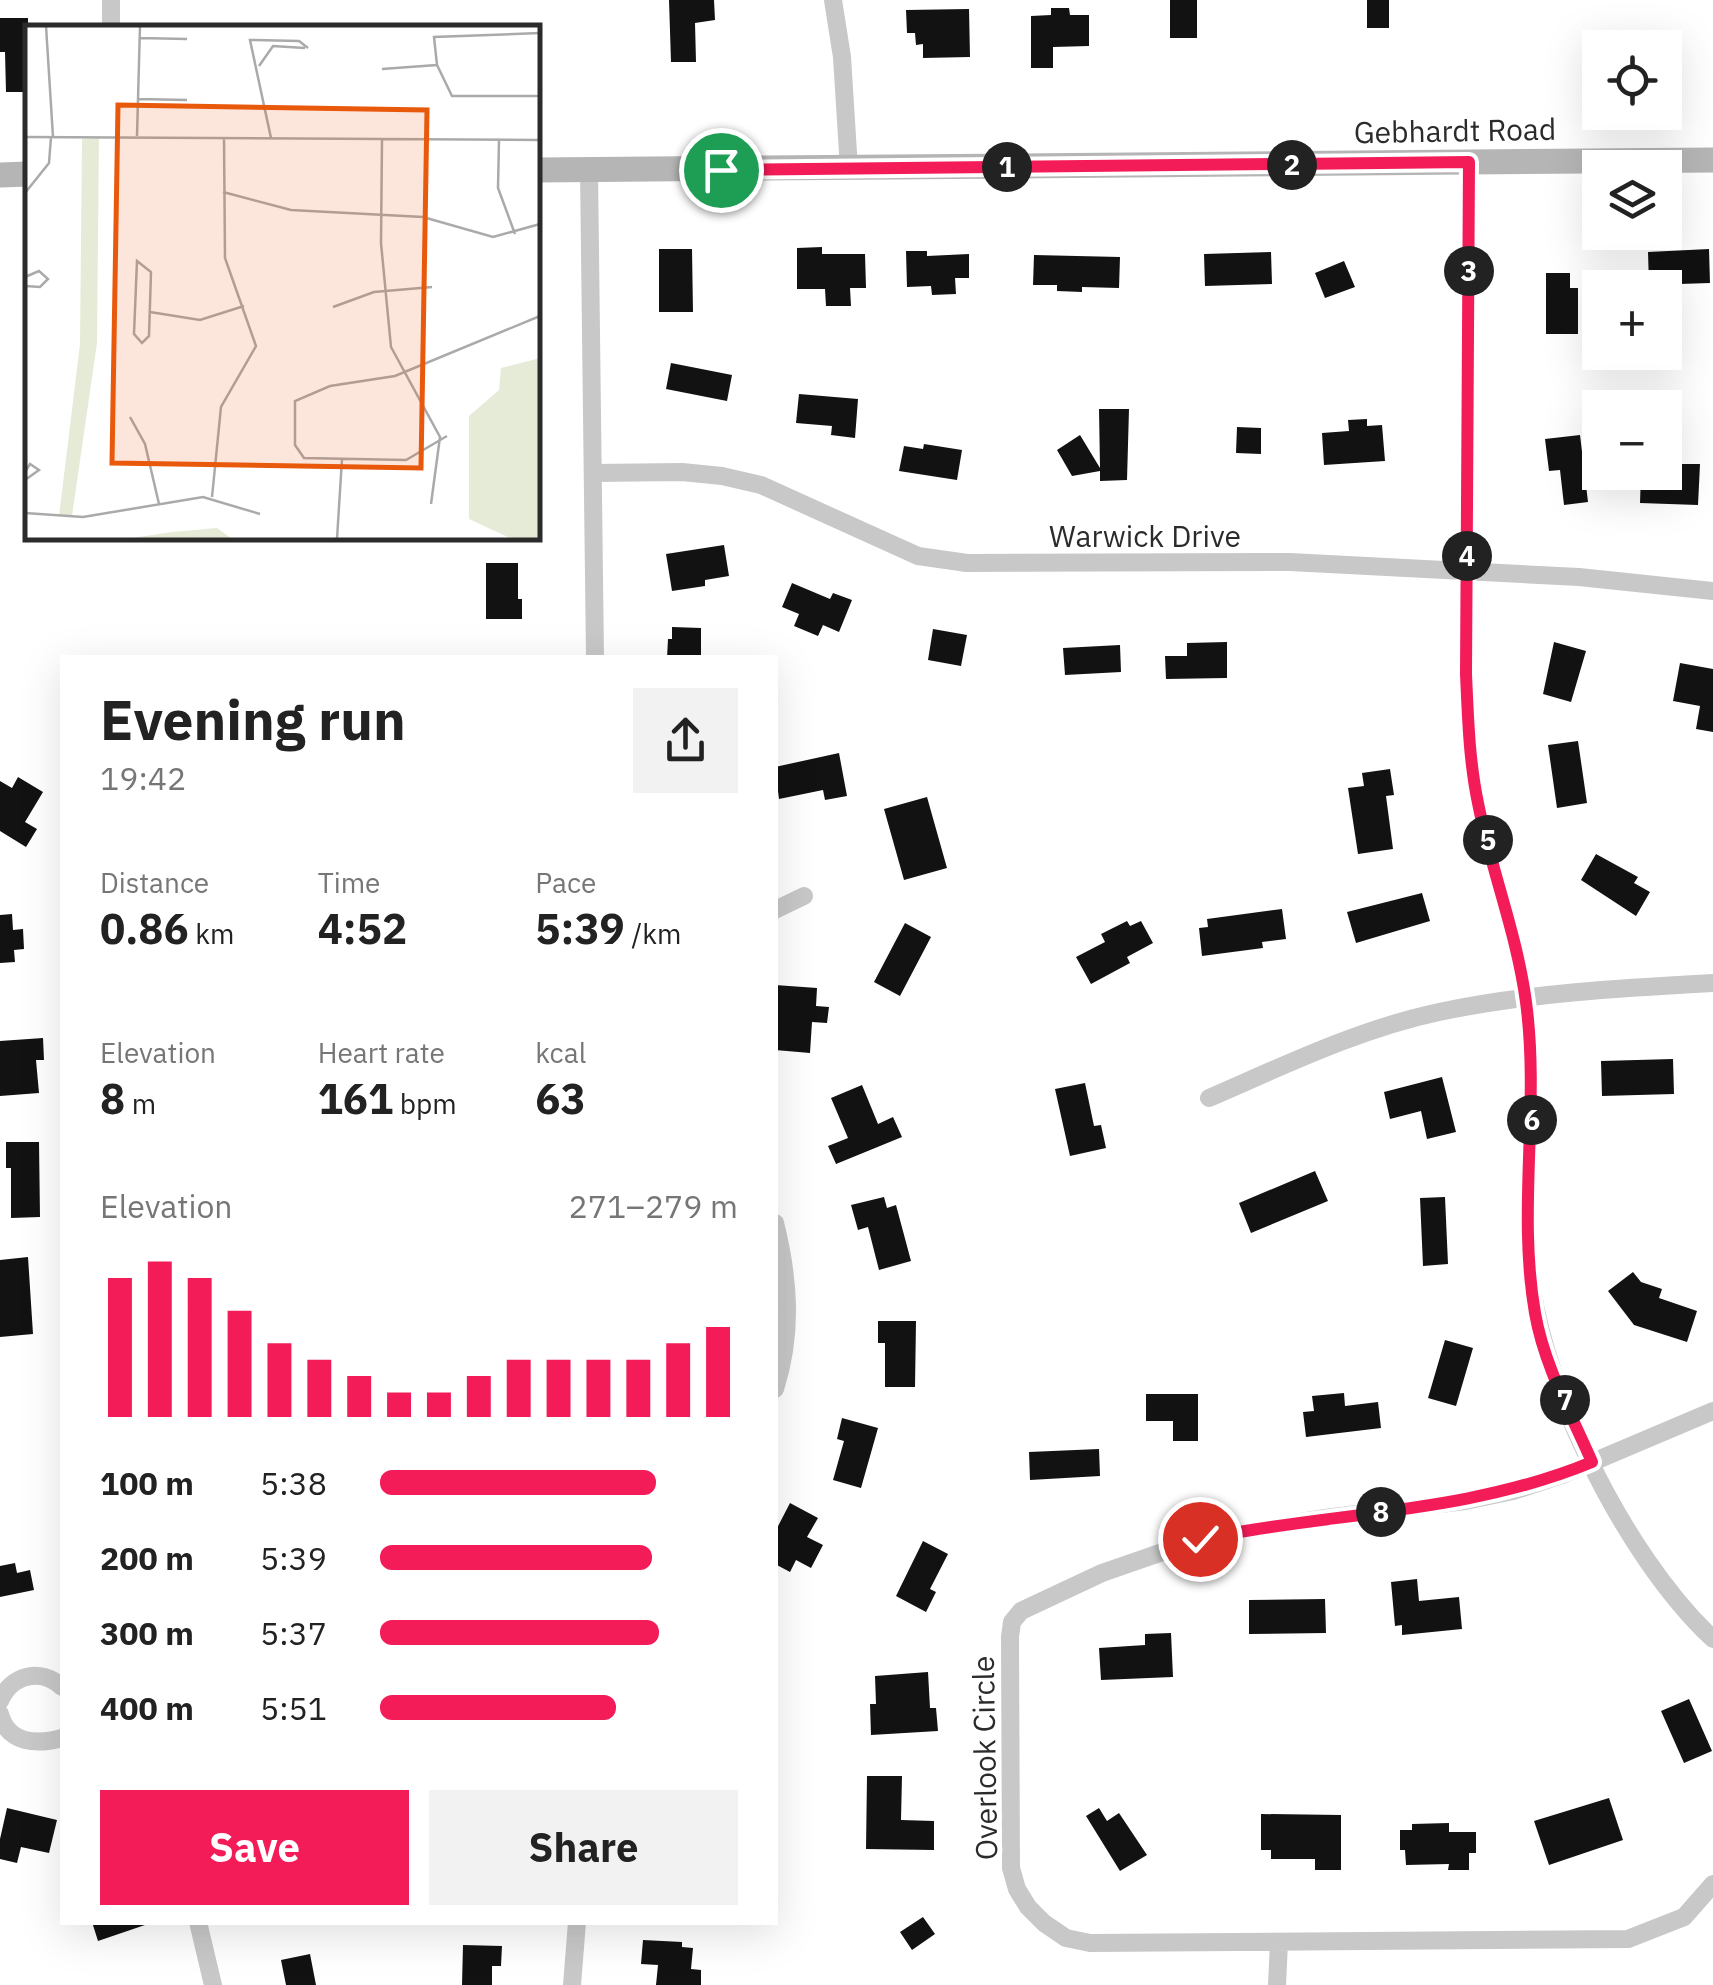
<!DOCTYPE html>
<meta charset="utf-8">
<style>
:root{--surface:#fff;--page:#f2f2f2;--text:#222;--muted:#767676;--accent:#f31c58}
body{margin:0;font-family:"IBM Plex Sans",sans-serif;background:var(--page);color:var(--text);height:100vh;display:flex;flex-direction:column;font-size:38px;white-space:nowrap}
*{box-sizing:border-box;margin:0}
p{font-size:32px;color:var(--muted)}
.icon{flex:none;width:55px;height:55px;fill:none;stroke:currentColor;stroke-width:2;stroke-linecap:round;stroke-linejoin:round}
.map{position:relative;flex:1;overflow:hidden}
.details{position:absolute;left:60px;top:655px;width:718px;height:1270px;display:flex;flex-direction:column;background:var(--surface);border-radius:0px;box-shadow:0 10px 40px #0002}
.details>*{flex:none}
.tools{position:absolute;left:1582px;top:30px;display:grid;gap:20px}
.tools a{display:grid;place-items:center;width:100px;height:100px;border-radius:0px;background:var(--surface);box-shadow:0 10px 40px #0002;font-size:50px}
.pin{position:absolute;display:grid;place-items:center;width:85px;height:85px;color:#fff;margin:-42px;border:5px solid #fff;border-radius:50%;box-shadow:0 2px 10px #0007}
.km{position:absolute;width:50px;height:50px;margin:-25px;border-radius:50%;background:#222;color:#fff;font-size:28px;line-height:50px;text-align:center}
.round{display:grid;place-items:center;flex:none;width:105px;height:105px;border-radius:0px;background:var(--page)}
.summary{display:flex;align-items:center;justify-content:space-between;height:170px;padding:0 40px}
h1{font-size:55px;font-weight:700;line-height:75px}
.stats{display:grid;grid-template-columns:repeat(3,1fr);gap:15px;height:170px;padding:10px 40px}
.stats div{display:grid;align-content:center}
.stats b{font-size:42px;font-weight:700}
.stats small{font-size:28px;font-weight:400}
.stats p{font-size:28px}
.chart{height:280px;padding:20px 40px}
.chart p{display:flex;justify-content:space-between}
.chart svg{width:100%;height:180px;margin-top:10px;stroke:var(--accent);stroke-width:6}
.action{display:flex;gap:20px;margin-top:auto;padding:20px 40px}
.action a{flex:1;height:115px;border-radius:0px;background:var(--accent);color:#fff;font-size:40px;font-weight:700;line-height:115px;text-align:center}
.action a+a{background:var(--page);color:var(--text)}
ul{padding:0 40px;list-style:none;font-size:32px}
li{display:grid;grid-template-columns:160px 120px 1fr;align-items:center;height:75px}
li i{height:25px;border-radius:12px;background:var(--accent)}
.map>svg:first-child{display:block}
.building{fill:#121212}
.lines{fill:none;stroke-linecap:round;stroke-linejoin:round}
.street{stroke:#c8c8c8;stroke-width:18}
.secondary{stroke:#b5b5b5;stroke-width:25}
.route-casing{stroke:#fff;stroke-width:20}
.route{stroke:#f31c58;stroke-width:12}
.labels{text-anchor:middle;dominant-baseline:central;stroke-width:10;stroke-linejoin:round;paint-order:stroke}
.street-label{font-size:30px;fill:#2b2b2b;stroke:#fff}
.inset-road{fill:none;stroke:#aaa;stroke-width:2.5}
.view{fill:#e8590c;fill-opacity:0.15;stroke:#e8590c;stroke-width:5}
.inset-edge{fill:none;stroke:#2b2b2b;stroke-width:5}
</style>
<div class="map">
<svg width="1713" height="1985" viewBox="0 0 1713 1985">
<rect width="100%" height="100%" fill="#fff"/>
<path class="building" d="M669,0H714L715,20L695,23L696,62H671Z
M1170,0H1197V38H1170Z
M1367,0H1389V28H1367Z
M1051,8H1069L1070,15H1089V46L1053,47V68H1031V16L1051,15Z
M969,9L970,57L923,58V44L916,45L915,33H907L906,10Z
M0,18H28V92H6L5,52H0Z
M822,247V254H865L866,288H850L851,306H826L825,289H797V248Z
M659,249H692L693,312H659Z
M1709,249L1710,283L1649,285L1648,252Z
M906,251H927V256L969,254V278H955L956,294L932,295L931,286L907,287Z
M1271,252L1272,284L1205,286L1204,254Z
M1034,255L1120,257L1119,288L1082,287V292L1057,291V285H1033Z
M1344,261L1355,287L1325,298L1315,273Z
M1546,273H1570V288H1578V334H1546Z
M671,363L732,375L727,401L666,389Z
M799,394L858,399L855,438L831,435L832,426L796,423Z
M1099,409H1129L1127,480L1100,481V471L1072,476L1057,450L1080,435L1100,468Z
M1367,419V426L1382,425L1385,461L1324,465L1322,433L1349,431L1348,420Z
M1237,427L1261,428V454L1236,453Z
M1580,435L1588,502L1564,505L1560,470L1549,471L1545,439Z
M924,444L962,450L957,480L899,471L904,446L923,449Z
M1679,464H1700L1698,505L1640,503L1641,472H1678Z
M724,545L729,576L705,580V586L672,591L666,554Z
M486,563H518V599H522V619H486Z
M792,583L830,599L833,593L852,600L839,632L823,625L818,636L794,626L799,614L782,607Z
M672,627L701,628V658H667L668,639H672Z
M933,629L967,635L961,666L928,660Z
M1227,642V678L1166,679L1165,656H1187V643Z
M1554,642L1586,651L1571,702L1543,694Z
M1120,645L1121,672L1065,675L1063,648Z
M1680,663L1713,669V732L1696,729L1700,706L1673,701Z
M1578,741L1587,803L1557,808L1548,745Z
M839,753L847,796L825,800L823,790L779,799L775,767Z
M1390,769L1394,795L1386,796L1393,849L1358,854L1348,788L1364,786L1362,773Z
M18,777L43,792L25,822L37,829L26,847L0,831V781L12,788Z
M927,797L947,868L904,880L884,809Z
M1596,854L1638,877L1634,883L1650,892L1636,916L1581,880Z
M1422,893L1430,921L1356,943L1347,912Z
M1282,909L1286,939L1262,942L1263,948L1202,956L1199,928L1208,927L1207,919Z
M12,914L13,930L23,929L24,949L14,950L15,962L0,963V915Z
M1127,921L1130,926L1141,921L1153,943L1127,957L1130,963L1091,984L1076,957L1105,942L1101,934Z
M905,923L931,937L900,996L874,982Z
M775,985L817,988L816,1006L829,1007L827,1023L812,1022L810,1053L775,1050Z
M43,1038L44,1060H36L39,1093L0,1096V1041Z
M1673,1059L1674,1094L1602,1096L1601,1061Z
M1442,1077L1456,1132L1427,1139L1421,1111L1390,1119L1384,1092Z
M1085,1083L1094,1126L1101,1125L1106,1148L1070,1156L1055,1089Z
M862,1085L878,1124L893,1117L902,1137L836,1164L828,1146L848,1138L831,1098Z
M6,1142H39L40,1217L11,1218V1168H6Z
M1315,1171L1328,1201L1251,1233L1239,1203Z
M884,1197L887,1208L896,1205L911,1261L879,1270L868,1227L858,1230L851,1205Z
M1445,1197L1448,1264L1423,1266L1420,1198Z
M28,1257L33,1334L0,1337V1260Z
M1633,1272L1641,1282L1662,1289L1659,1298L1697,1311L1687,1342L1634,1325L1608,1291Z
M878,1321H916L915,1387H885V1343H878Z
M1445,1340L1473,1348L1456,1406L1428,1398Z
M1344,1393L1345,1406L1378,1402L1381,1428L1306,1437L1303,1412L1314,1411L1312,1396Z
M1146,1394H1198V1441H1173V1421H1146Z
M842,1418L878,1428L861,1488L833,1480L844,1441L837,1439Z
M1099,1449L1100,1476L1030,1480L1029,1452Z
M790,1503L818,1518L807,1537L823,1545L811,1568L796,1560L790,1572L775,1564V1532Z
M923,1541L948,1554L930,1589L936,1592L926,1612L896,1596Z
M15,1563L17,1573L30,1570L34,1590L0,1597V1566Z
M1417,1579L1419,1601L1459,1597L1462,1629L1402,1635V1625L1395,1626L1391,1582Z
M1325,1599L1326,1633L1249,1634V1600Z
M1171,1633L1173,1677L1101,1680L1099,1648L1145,1645V1634Z
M928,1672L930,1708H936L938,1731L871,1735L870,1704H876L875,1676Z
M1689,1699L1712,1751L1684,1763L1661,1711Z
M867,1776H902L901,1820L934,1821V1850L866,1849Z
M1609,1798L1623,1840L1549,1865L1534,1821Z
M7,1808L57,1820L49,1853L21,1847L17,1863L0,1859V1839Z
M1099,1808L1107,1821L1119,1813L1147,1855L1120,1871L1086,1816Z
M1261,1814L1341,1815V1870H1315V1859H1271V1850H1261Z
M1449,1823V1832H1476V1853H1469V1870H1448L1449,1864L1406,1865L1405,1850H1400V1830H1412V1824Z
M923,1917L935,1934L912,1950L900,1932Z
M92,1922H144L145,1925L98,1941Z
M643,1940L682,1942V1947L693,1948L691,1969L701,1970V1985H656L658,1965L641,1964Z
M463,1945L502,1946L501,1966H492V1985H462Z
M310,1954L316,1985H286L281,1960Z"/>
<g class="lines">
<path class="street" d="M833,0L842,57L849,169
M111,28V0
M1469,162L1466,674C1468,716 1469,760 1478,802C1491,869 1517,932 1526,1000C1538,1084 1525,1166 1528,1250C1533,1373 1623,1555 1713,1639
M589,170L595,658
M593,473L682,472L722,476L761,485L918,556L967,563L1290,562L1579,577L1713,591
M775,910L804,896
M1209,1098C1283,1066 1359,1029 1439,1012C1529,993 1621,988 1713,983
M775,1223C789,1279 793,1333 775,1389
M1713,1411L1562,1475L1513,1491L1465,1501L1325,1518L1200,1539L1102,1573L1021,1611L1012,1622L1010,1637L1011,1868L1017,1889L1028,1907L1044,1923L1066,1938L1090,1943L1628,1939L1684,1917L1713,1884
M0,1701C11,1675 41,1667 62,1687
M0,1714C8,1744 37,1745 62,1738
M198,1922L213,1985
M572,1985L577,1922
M1277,1985L1279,1942"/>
<path class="secondary" d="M538,170L1713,160
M0,175L28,174"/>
</g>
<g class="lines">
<defs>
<path id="route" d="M721,170L1469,162L1466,674C1468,717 1469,760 1478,803C1491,870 1517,934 1526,1002C1540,1106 1517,1210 1535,1313C1544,1365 1571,1414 1592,1462C1467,1514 1332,1512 1200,1539"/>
</defs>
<use href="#route" class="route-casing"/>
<use href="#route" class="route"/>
</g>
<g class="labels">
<g class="street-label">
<text transform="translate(1455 130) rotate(-1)">Gebhardt Road</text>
<text x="1145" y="535">Warwick Drive</text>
<text transform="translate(984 1758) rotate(-91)">Overlook Circle</text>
</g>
</g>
<g transform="translate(25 25)">
<rect width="515" height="515" fill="#fff"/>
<path d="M74,113L72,318L47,491H34L55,319L57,114ZM515,333V514H487L444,494V391L474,365L476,343ZM192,503L207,514H100L147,507Z" fill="#e6ebd7"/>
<path class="inset-road" d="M21,1L28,112M515,8L409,12L412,40L427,71H515M114,13L162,14M234,41L248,21L280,23M357,44L412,40M113,74L162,75M112,111L115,1M0,112L515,115M246,113L225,15L274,16L283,23M357,114L356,218L366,322L415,412L406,479M474,115L473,163L490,209M198,167L266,185L398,192L468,212L515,199M0,168L24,138L26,112M112,236L126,247L124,311L117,318L109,309ZM0,252L14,246L23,254L15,262L0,261M308,282L349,267L407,262M125,287L175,295L219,281M105,392L120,419L134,479M422,411L381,435L279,433L270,420V376L305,361L370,351L515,291M0,447L5,439L14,445L0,455M187,472L196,382L231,321L200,233L199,113M0,488L58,492L178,472L235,489M312,514L317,434"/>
<path class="view" d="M93,80L402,85L396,443L87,438Z"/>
<rect width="515" height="515" class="inset-edge"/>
</g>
</svg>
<div class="tools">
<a><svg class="icon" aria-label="locate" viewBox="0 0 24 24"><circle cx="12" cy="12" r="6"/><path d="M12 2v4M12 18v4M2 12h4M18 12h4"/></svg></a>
<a><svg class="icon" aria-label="layers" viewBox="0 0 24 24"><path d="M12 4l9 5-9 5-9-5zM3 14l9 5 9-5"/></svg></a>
<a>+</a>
<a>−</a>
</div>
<div class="pin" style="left:721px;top:170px;background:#1e9e55"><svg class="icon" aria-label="arrive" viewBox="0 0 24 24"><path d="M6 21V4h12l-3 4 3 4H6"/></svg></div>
<div class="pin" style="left:1200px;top:1539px;background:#d93025"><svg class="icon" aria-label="check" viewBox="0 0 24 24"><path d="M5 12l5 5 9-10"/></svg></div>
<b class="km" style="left:1007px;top:167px">1</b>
<b class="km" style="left:1292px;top:165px">2</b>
<b class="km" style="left:1469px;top:271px">3</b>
<b class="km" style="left:1467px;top:556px">4</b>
<b class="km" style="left:1488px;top:840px">5</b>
<b class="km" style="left:1532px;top:1120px">6</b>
<b class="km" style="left:1565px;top:1400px">7</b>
<b class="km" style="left:1381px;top:1512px">8</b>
<section class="details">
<div class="summary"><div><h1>Evening run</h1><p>19:42</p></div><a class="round"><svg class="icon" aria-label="share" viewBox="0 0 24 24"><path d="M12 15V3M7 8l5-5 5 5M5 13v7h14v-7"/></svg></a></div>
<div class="stats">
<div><p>Distance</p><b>0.86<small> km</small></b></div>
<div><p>Time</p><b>4:52</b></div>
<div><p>Pace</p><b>5:39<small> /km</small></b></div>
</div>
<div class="stats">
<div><p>Elevation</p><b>8<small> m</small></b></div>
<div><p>Heart rate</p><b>161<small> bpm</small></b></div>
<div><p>kcal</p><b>63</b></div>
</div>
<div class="chart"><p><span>Elevation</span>271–279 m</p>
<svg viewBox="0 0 160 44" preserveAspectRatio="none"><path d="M5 44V10M15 44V6M25 44V10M35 44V18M45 44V26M55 44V30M65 44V34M75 44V38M85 44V38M95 44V34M105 44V30M115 44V30M125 44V30M135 44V30M145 44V26M155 44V22"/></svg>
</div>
<ul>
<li><b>100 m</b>5:38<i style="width:77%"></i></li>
<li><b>200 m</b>5:39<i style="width:76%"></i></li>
<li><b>300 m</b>5:37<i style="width:78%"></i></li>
<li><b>400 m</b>5:51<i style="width:66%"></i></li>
</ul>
<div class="action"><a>Save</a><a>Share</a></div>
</section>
</div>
